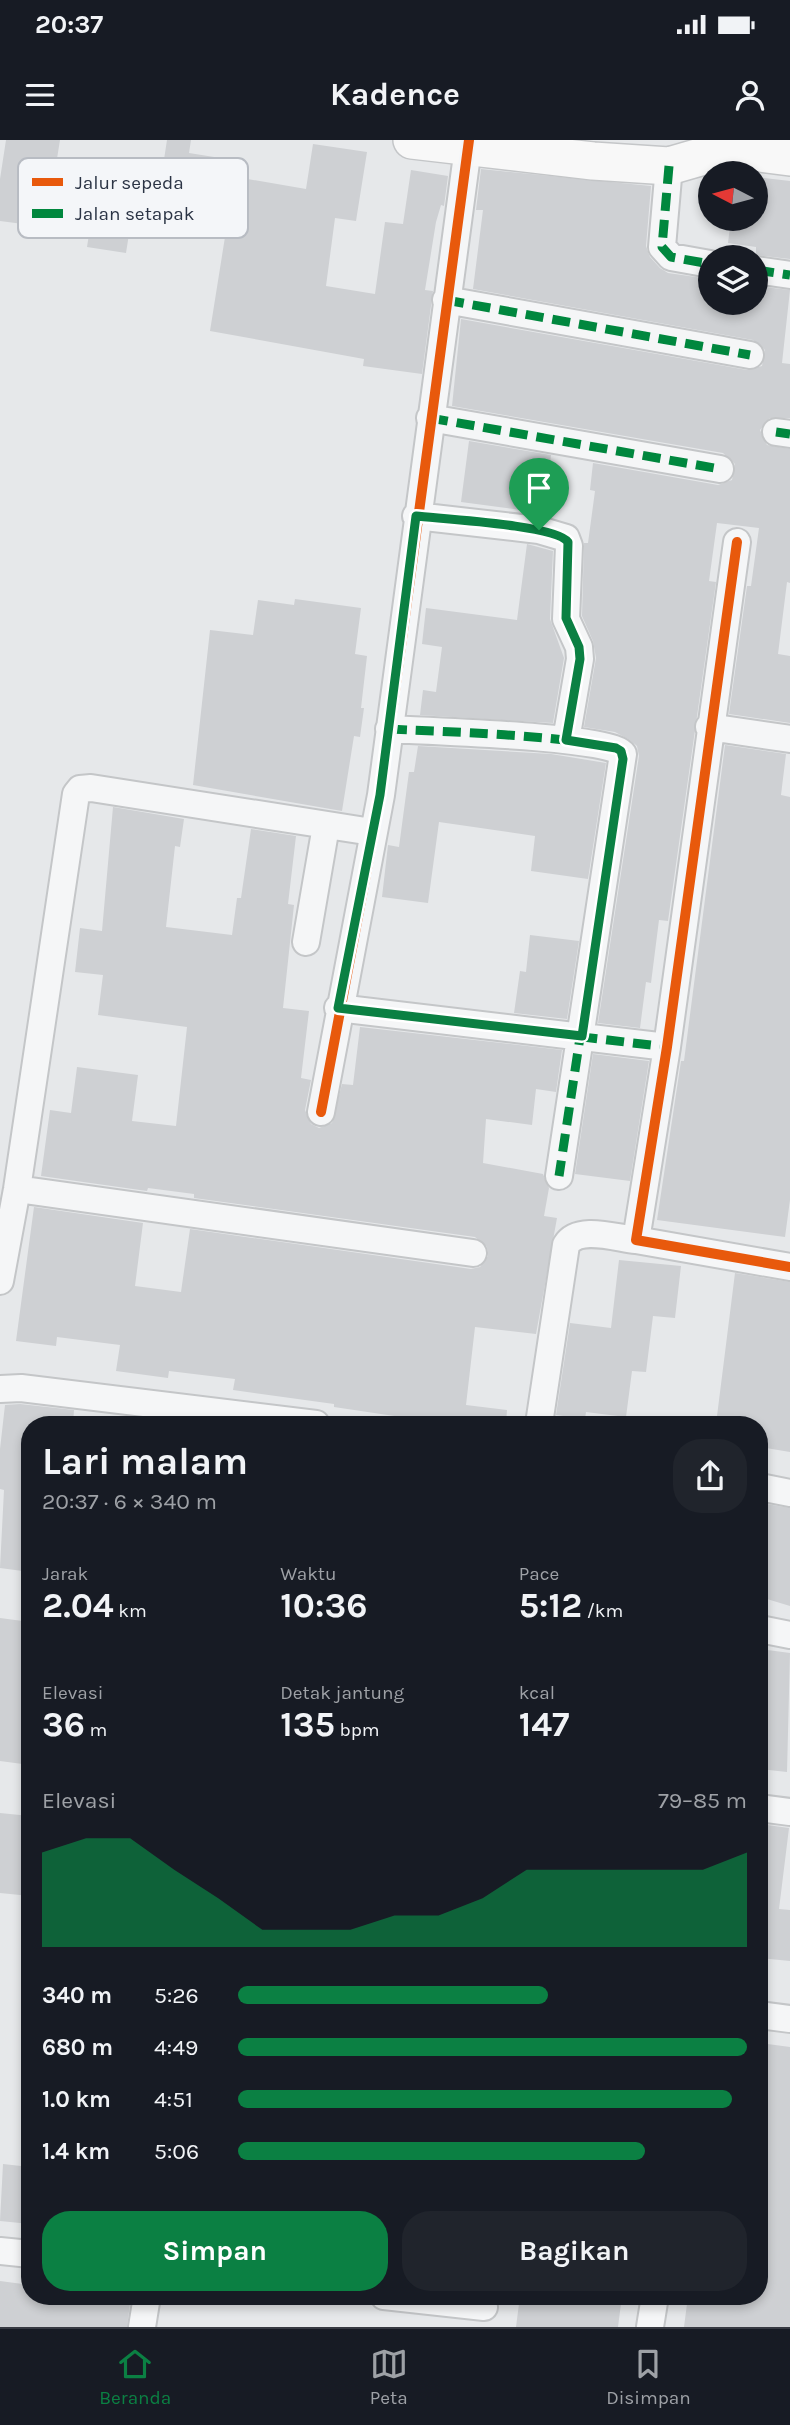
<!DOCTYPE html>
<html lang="id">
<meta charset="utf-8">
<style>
:root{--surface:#171b24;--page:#20242c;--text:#f1f3f6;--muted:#9ea1a6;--line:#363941;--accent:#0b8043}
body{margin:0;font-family:Karla,sans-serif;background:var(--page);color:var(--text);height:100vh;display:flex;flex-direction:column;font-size:26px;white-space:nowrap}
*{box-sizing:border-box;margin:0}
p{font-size:23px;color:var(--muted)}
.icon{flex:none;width:38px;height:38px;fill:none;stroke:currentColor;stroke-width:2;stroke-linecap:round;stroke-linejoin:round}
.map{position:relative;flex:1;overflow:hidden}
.sheet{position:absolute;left:21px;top:1276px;width:747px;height:889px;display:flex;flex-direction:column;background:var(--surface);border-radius:28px;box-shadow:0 4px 10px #0003}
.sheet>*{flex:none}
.needle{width:46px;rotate:276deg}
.tools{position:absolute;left:698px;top:21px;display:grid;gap:14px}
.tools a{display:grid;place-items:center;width:70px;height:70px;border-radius:50%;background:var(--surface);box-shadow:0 4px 10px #0003;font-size:35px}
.pin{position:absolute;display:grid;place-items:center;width:60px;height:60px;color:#fff;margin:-72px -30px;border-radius:50% 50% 50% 0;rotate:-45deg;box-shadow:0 0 7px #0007}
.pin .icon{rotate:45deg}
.round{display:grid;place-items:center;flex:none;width:74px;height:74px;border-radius:28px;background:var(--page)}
.headline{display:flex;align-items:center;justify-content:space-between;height:119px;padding:0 21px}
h1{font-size:38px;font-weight:700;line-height:52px}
.metrics{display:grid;grid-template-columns:repeat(3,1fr);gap:10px;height:119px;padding:7px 21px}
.metrics div{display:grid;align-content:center}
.metrics b{font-size:35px;font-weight:700}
.metrics small{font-size:19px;font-weight:400}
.metrics p{font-size:19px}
.chart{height:196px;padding:14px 21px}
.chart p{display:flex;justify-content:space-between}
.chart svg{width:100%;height:126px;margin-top:7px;fill:var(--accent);opacity:.7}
.primary-button{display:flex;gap:14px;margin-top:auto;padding:14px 21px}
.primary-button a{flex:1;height:80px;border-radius:28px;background:var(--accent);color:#fff;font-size:28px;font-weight:700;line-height:80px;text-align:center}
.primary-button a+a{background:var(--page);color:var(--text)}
ul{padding:0 21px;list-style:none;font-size:23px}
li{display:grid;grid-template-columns:112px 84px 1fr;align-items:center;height:52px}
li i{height:18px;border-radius:9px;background:var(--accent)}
.status{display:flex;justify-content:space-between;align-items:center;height:49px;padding:0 35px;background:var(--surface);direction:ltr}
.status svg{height:19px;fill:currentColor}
header{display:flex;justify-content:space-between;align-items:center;height:91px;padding:0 21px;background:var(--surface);font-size:32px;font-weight:700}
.dock{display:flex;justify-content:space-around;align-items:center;height:98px;border-top:2px solid var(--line);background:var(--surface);font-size:19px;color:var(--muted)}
.dock a{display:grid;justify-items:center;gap:4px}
.dock .selected{color:var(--accent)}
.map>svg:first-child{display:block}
.building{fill:#ced0d3}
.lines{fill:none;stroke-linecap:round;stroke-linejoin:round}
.street-casing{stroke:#c4c6c8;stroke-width:30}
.secondary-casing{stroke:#c4c6c8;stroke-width:40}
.street{stroke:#f5f6f7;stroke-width:26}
.secondary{stroke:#f8f8f8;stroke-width:37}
.quiet{stroke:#00873e;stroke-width:9;stroke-dasharray:18 9;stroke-linecap:butt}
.cycleway-casing{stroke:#f4f6f9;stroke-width:15}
.cycleway{stroke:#e8590c;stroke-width:10}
.route-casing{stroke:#fff;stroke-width:14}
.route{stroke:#0b8043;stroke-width:9}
.key{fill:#f4f6f9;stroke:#b8bcc3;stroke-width:2}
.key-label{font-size:19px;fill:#2b3445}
</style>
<div class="status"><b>20:37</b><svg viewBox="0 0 49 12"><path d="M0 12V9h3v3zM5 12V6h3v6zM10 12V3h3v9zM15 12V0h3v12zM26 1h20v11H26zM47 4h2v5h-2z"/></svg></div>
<header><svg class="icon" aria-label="menu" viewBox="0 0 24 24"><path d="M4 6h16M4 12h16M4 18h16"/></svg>Kadence<svg class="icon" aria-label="person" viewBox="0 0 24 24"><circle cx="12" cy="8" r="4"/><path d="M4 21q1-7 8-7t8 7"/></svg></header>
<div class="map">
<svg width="790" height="2187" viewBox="0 0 790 2187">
<rect width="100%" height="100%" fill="#e6e8ea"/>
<path class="building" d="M6,0H60L46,87L0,81V39Z
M167,0H191L189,13L233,20L230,36L306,49L313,4L367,12L356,81L335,78L326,146L375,154L385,82L403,84L411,30L448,36L444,66L441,65L436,82L425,150L433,151L422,234L363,226L364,219L210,191L225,97L188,92L192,70L157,65Z
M481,29L651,46L646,106L650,117L660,128L668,133L710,139V163H756V146L790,150L782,223L790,224V278H770L760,290L767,305L790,309V443L787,442L778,514L790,516V583L729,574L747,446H751L759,388L717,383L709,441L716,442L668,781L659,780L651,843L646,842L640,888L598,883L639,616L637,606L630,600L615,592L584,587L596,518L593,501L582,476L584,403H588L595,351L590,350L593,323L718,345L732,340L735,324L723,313L452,266L461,179L747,230L762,226L765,210L753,200L473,149L483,70H476Z
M756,37L790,41V119L756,115V107L728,103L731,79H756Z
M95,56L134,62L126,113L87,107Z
M469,301L551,315L544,373L461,362Z
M527,404L553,411L550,479L564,518L553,583L420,575L423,550L436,552L442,507L422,504L426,468L517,480Z
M295,459L361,468L355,514L367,516L361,568H364L360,597L354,596L342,671L193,645L210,490L253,495L258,460L294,465Z
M725,605L786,614L781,655L790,657V1060L785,1097L657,1080L681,921H684Z
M418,606L551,614L606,623L588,739L531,731L535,696L439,682L428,763L382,757L388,705L399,707L409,632H414Z
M113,667L184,679L180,707L175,706L166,787L232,795L237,758H241L251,689L296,696L288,764L294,765L283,868L309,871L301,938L311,940L305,970L311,984L319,988L332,983L342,944L353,945L360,887L562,910L556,952L536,949L532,985L486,979L483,1023L543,1034L549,1048L544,1076L557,1078L536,1194L475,1187L466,1265L507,1270L506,1284H448L334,1267V1264L233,1250L235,1239L169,1231L168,1238L116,1231L120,1205L57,1197L56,1206L16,1201L34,1067L143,1083L135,1146L181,1152L190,1089L471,1129L480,1127L488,1116L487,1107L475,1097L194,1058V1054L148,1048L147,1051L41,1036L50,970L71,973L77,927L138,935L132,981L176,986L187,887L98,875L103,835L75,832L80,788L102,791Z
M530,795L579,801L567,879L514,873L520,831L526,832Z
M593,914L649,921L630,1041L575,1034Z
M619,1120L681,1126L675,1178L653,1176L646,1232L632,1231L626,1277L586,1272L585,1279L556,1275L570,1183L611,1188Z
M735,1133L790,1142V1312L766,1308L767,1300L760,1299V1284H716Z
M20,1264L74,1270L73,1284H30V1432L0,1428L4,1350L0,1349V1309L5,1265Z
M760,1363L790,1368V1466L760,1457Z
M0,1478L30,1482V1625L0,1621Z
M760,1509L790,1513L787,1632L760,1629Z
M0,1673L30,1676V1756L0,1753Z
M760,1684L789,1688L779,1769L790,1770V1821L760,1818Z
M760,1903L790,1907V2187H684L688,2156H760V2012L766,1958H760Z
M3,2024L30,2027V2084L0,2081Z
M0,2141L30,2145V2156H131L127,2187H0Z
M520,2156H622L618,2187H516Z"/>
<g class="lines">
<defs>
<path id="street" d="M669,26L662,107L671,117L710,124
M756,130L790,135
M446,160L750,215
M430,278L720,329
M776,292L790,294
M416,376L539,390L566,398L569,406L566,479L579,507L580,519L566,600
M737,402L667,907L636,1100L790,1127
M709,587L790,599
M389,589C421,591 612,596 623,614L559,1036
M306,802L326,686
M338,868L667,907
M321,972L381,655L469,0
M17,1049L473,1113
M0,1141L17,1049L76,654L80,649L91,648L372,692
M0,1249L21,1248L316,1284
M539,1284L566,1105C578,1085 616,1098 636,1100
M760,1347L790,1353
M760,1489L790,1495
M760,1668L790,1672
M760,1875L790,1879
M0,2111L30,2114
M384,2156L484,2167
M142,2187L147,2156
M650,2187L655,2156"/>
<path id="secondary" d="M412,0L593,21L669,26L714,13H759L790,17"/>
</defs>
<use href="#street" class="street-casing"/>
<use href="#secondary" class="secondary-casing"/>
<use href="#street" class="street"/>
<use href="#secondary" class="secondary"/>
<path class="quiet" d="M669,26L662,107L671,117L710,124
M756,130L790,135
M446,160L750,215
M430,278L720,329
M776,292L790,294
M416,376L539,390L566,398L569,406L566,479L579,507L580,519L566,600
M389,589C421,591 612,596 623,614L559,1036
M338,868L667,907"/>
<defs>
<path id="cycleway" d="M737,402L667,907L636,1100L790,1127
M321,972L381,655L469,0"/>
</defs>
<use href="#cycleway" class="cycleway-casing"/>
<use href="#cycleway" class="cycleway"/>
</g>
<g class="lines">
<defs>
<path id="route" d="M416,376C442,379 556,385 568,402L566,478L579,507L580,519L566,600L616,608L621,611L623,619L582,896L338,868L380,655Z"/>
</defs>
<use href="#route" class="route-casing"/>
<use href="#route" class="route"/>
</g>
<rect x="18" y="18" width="230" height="80" rx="10" class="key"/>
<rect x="32" y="38" width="31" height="8" fill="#e8590c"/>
<rect x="32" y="69" width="31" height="9" fill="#00873e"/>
<g class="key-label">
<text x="75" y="49">Jalur sepeda</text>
<text x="75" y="80">Jalan setapak</text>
</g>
</svg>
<div class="tools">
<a><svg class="needle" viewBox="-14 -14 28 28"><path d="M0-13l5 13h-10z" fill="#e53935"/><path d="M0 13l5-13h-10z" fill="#9ea1a6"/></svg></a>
<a><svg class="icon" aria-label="layers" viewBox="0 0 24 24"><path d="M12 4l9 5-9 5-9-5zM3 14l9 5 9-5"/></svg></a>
</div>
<div class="pin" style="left:539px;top:390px;background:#1e9e55"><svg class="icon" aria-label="arrive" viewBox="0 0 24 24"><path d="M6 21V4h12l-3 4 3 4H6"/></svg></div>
<section class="sheet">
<div class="headline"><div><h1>Lari malam</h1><p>20:37 · 6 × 340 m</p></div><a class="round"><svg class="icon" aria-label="share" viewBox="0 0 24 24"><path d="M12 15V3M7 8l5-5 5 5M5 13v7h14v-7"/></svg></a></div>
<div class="metrics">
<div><p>Jarak</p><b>2.04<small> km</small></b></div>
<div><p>Waktu</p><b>10:36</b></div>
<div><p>Pace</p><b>5:12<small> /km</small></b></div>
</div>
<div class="metrics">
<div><p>Elevasi</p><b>36<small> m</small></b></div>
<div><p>Detak jantung</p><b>135<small> bpm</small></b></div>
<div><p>kcal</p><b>147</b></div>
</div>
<div class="chart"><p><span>Elevasi</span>79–85 m</p>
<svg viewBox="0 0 160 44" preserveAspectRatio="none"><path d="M0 44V11L10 6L20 6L30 17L40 27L50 38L60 38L70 38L80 33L90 33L100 27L110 17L120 17L130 17L140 17L150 17L160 11V44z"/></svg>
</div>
<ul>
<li><b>340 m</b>5:26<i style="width:61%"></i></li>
<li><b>680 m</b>4:49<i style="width:100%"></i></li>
<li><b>1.0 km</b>4:51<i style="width:97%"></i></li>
<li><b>1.4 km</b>5:06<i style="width:80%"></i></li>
</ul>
<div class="primary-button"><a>Simpan</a><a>Bagikan</a></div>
</section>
</div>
<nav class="dock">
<a class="selected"><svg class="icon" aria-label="home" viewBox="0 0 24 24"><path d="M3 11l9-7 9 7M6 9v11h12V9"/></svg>Beranda</a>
<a><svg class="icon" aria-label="map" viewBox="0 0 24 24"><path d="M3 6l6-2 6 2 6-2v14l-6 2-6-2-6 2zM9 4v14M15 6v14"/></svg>Peta</a>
<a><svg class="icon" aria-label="saved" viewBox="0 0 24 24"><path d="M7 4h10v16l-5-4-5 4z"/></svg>Disimpan</a>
</nav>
